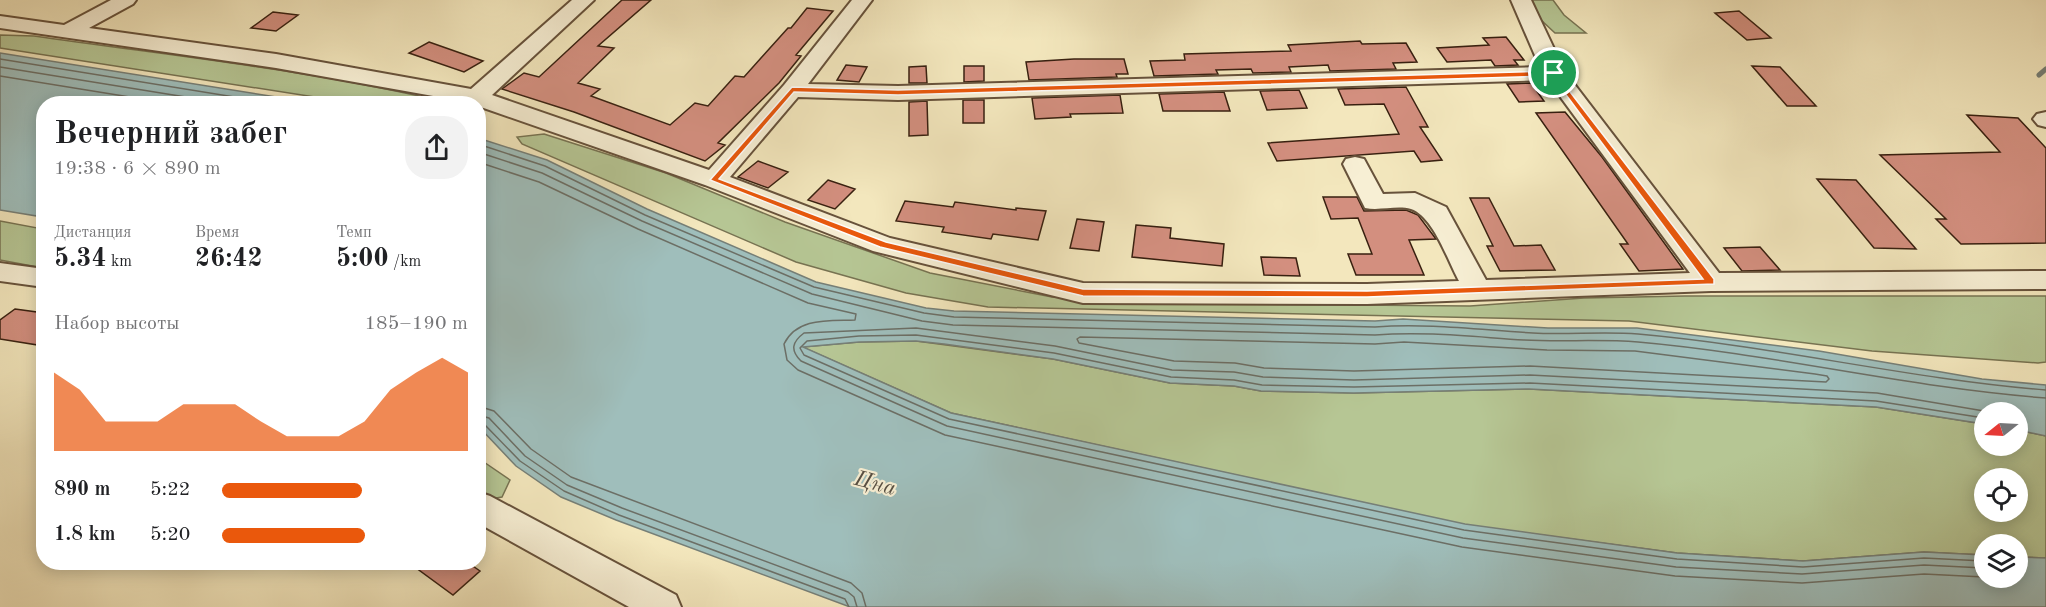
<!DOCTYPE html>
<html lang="ru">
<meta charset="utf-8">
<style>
:root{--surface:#fff;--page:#f2f2f2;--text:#202124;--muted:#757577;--accent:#ea580c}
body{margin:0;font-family:"Old Standard TT",serif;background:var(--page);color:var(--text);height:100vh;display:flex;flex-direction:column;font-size:22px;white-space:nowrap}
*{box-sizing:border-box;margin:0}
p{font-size:20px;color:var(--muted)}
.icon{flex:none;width:33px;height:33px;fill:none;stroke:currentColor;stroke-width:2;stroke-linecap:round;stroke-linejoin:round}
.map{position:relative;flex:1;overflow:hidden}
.drawer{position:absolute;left:36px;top:96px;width:450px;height:474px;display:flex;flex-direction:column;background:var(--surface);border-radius:24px;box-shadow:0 3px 15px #0003}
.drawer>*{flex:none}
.needle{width:39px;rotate:252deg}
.buttons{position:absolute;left:1974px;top:402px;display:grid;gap:12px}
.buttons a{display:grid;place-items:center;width:54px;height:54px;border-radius:50%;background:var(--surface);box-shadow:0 3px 15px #0003;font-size:30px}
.pin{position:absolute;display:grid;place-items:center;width:51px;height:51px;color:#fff;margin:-26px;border:3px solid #fff;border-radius:50%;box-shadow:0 2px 6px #0007}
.round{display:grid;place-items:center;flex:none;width:63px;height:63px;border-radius:24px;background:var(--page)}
.headline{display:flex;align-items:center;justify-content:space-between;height:102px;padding:0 18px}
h1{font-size:33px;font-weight:700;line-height:45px}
.stats{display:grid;grid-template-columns:repeat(3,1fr);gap:9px;height:102px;padding:6px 18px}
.stats div{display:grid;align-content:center}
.stats b{font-size:26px;font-weight:700}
.stats small{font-size:16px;font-weight:400}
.stats p{font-size:16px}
.chart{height:168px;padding:12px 18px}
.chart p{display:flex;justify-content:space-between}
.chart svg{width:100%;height:108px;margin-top:6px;fill:var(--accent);opacity:.7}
ul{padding:0 18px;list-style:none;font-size:20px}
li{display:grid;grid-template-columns:96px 72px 1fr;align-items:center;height:45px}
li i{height:15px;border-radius:8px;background:var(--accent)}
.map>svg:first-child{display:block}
.green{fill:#b6c694;stroke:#777352;stroke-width:1.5;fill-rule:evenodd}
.water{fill:#9fbebb;stroke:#767f77;stroke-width:1.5}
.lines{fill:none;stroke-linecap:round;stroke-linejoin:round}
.shore{stroke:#6c6f66;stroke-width:1.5}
.stream{stroke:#767f77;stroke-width:5}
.building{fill:#d38f7f;stroke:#382010;stroke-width:1.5}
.minor-casing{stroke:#67523b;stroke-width:4}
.minor{fill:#f7efd4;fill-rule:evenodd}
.route{fill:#ea580c;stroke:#fff;stroke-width:1.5;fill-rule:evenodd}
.labels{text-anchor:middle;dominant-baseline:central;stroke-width:4.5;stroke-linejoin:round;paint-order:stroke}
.water-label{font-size:22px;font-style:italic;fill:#574f43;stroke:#f7efd4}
</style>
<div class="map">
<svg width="2046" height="607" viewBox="0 0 2046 607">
<rect width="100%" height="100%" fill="#f3e7bd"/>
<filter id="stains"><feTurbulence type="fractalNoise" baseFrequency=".00333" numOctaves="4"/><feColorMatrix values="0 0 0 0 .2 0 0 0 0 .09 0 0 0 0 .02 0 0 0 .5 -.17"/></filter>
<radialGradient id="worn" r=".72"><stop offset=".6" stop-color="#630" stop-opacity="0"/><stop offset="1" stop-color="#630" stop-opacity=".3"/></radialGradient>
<path class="green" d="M1530,0H1553L1564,15L1586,33H1555L1540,19Z
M0,35L34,36C172,56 314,70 449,103H353L0,48Z
M544,134L666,173L785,222L930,273L1052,297L1147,303L1470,306L1584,298L1685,296H2046V362L2038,363L1872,351L1629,321L988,307L906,293L796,262L522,144L517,137Z
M0,221L43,229V268L0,260Z
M916,341L1053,359L1170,383L1234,386L1261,391L1354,393L1529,389L1876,407L1984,424V446H2018V430L2046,436V558L2018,557V544H1984V555L1924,552L1803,561L1677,553L1465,525L951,413L802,347L859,342ZM1984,478H2018V512H1984Z
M478,458L510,480L502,497L484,500L479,495Z"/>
<path class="water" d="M0,53L314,103L44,104L43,217L0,210Z
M478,138L547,160L647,209L816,282L926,308L954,311L1375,321L1403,319L1548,328H1637L1819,351L1982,379L2046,385V436L2018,430V412H1984V424L1876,407L1529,389L1354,393L1261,391L1234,386L1170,383L1053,359L944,344L916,341L859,342L803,347L951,413L1465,524L1677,553L1803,561L1924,552L1984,555V578H2018V557L2046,558V607H850L616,520L561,497L516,466L479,427Z"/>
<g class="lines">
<path class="shore" d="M0,59L277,104
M0,67L229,104
M0,76L173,104
M478,144L545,166L645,215L814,287L924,313L954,317L1375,327C1427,323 1481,330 1533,333C1568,335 1603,331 1638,334C1775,346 1909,379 2046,390
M478,152L542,173L642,221L812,294L922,321L953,325L1375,335C1425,331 1475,337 1524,340C1562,342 1600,339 1638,342C1775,354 1909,388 2046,398
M478,162L539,182L638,229L808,303L856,314L855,320C829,321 797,317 784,344L787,360L798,370L945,435L1462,547L1675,576L1802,583L1924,574L1984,577
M1080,337L1375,344L1404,342L1547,350L1635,351L1815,374L1827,376L1829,379L1826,382L1530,366L1354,371L1264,368L1235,363L1174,361L1079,343L1077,339Z
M478,406L494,411L531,449L571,477L851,583L862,593L866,607
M478,415L489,418L525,456L567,485L622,508L848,592L854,597L857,607
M1984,418L1876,401L1530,383L1354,387L1262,385L1234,380L1171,377L1054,353L916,335L859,336L807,341L800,348L804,355L949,419L1464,530L1677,559L1803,567L1924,558L1984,561
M478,423L485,425L520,461L564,491L619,515L845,599L849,607
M1984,568L1924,565L1802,574L1676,567L1463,538L947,426L801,361C790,350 792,342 804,333L916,328L1055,346L1172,370L1234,372L1263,377L1354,380L1530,375L1877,393L1990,412"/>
<path class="stream" d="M2039,75L2046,69"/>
</g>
<path class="building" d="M622,0H651L598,46L614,48L578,83L600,89L591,96L670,125L695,103L708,106L735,76L744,77L788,28H791L807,8L833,11L796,55L801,56L779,83L718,143L725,145L705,161L574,112L502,89L524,73L539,77Z
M1739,11L1771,38L1747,40L1715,13Z
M273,12L298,15L276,31L251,28Z
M1506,37L1524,60H1514L1518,65L1495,66L1491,60L1447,62L1437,48L1489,45L1483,38Z
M1360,41L1362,44L1406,43L1417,62L1393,63L1396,69L1330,71L1328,65L1289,67L1291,72L1253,73L1251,69L1216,70L1218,74L1154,76L1150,61L1185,60L1184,54L1291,51L1288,45Z
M429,42L483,61L464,72L409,53Z
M1074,59H1124L1128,74H1116L1117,77L1029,80L1026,62Z
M846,65L867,67L859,82L837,80Z
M926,66L927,83H909V67Z
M964,66H984V81L964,82Z
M1752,66L1780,67L1816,106H1787Z
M1531,83L1544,101L1519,102L1507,84Z
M1406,87L1428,127H1420L1442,160L1421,162L1414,151L1277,161L1268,143L1399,134L1384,104L1345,105L1338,89Z
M1299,90L1307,108L1267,110L1260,91Z
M1224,92L1230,111H1163L1159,94Z
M1120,95L1123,113L1070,114L1071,117L1035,119L1032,98Z
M963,100H984V123H963Z
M927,101L928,135L909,136V102Z
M1565,112L1602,157L1683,269L1639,271L1620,244H1628L1536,113Z
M1967,115L2018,118L2046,148V243L1961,244L1936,219H1946L1880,155L2000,152Z
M758,161L788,172L768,188L738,177Z
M1817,179L1856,180L1916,249L1874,248Z
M828,180L855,189L835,209L808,200Z
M1323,197H1357L1364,211L1406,210L1418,215L1436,239L1409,240L1424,275H1356L1348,254H1372L1358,218L1331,219Z
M1470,198H1489L1514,246L1541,245L1555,270L1500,271L1487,246H1493Z
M905,201L953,207L955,202L1016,210V208L1046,211L1038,240L993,234L991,239L942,232L944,227L896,221Z
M1077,219L1104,222L1099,251L1070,248Z
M1136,225L1171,228L1170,238L1224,244L1222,266L1132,257Z
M1760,247L1780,270L1742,271L1724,248Z
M1261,257L1296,258L1300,276L1264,275Z
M15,309L44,313V346L0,339V320Z
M408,562H467L480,571L453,595Z"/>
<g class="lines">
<defs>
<path id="minor" d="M111,0H136L133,4L89,28L276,54L471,89L572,0H594L492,95L709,170L784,85L852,0H872L808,84L898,86L1540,67L1511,0H1531L1565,72L1719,273L2046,271V289L1711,291L1367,304L1083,303L873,251L705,185L478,106V104L276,68L0,28V16L64,25ZM1548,80L1690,273L1486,280L1446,207L1415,193L1383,194L1364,159L1355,157L1346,159L1343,164L1365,208C1380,211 1397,205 1411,209C1433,216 1448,261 1459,281L1367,284L1083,283L890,238L730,177L798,97L898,100Z
M2046,112V127L2038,125L2033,119L2037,114Z
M0,263L44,269V287L0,281Z
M478,492L490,496L676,595L681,607H629L478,523Z"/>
</defs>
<use href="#minor" class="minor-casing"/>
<use href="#minor" class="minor"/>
</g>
<path class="route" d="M1554,71L1714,279V284L1367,297L1083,296L880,247L710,180L792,87L898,90ZM1552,76L1703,279L1367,291L1083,289L886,242L719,179L794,92L898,95Z"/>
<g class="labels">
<g class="water-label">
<text transform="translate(875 484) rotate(15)">Цна</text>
</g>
</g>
<rect width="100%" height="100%" filter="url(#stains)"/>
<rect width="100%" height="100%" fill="url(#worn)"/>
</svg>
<div class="buttons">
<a><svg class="needle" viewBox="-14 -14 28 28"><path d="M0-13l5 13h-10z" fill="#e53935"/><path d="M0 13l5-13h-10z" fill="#757577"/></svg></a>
<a><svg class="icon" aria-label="locate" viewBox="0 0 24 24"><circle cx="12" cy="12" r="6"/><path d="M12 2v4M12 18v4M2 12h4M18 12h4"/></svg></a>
<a><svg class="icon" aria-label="layers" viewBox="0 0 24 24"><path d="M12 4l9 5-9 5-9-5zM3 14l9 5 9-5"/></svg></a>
</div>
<div class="pin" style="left:1554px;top:73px;background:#1e9e55"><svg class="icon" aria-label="arrive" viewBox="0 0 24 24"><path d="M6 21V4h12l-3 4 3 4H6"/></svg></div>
<section class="drawer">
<div class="headline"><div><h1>Вечерний забег</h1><p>19:38 · 6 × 890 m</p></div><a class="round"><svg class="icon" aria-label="share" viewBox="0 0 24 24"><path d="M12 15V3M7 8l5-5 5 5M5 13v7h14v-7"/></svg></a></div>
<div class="stats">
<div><p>Дистанция</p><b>5.34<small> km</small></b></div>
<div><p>Время</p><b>26:42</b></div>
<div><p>Темп</p><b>5:00<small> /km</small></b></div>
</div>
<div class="chart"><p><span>Набор высоты</span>185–190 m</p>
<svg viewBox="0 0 160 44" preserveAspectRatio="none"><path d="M0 44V12L10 19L20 32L30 32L40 32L50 25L60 25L70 25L80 32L90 38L100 38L110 38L120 32L130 19L140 12L150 6L160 12V44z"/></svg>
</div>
<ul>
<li><b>890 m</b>5:22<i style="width:57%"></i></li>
<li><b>1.8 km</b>5:20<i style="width:58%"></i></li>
</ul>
</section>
</div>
